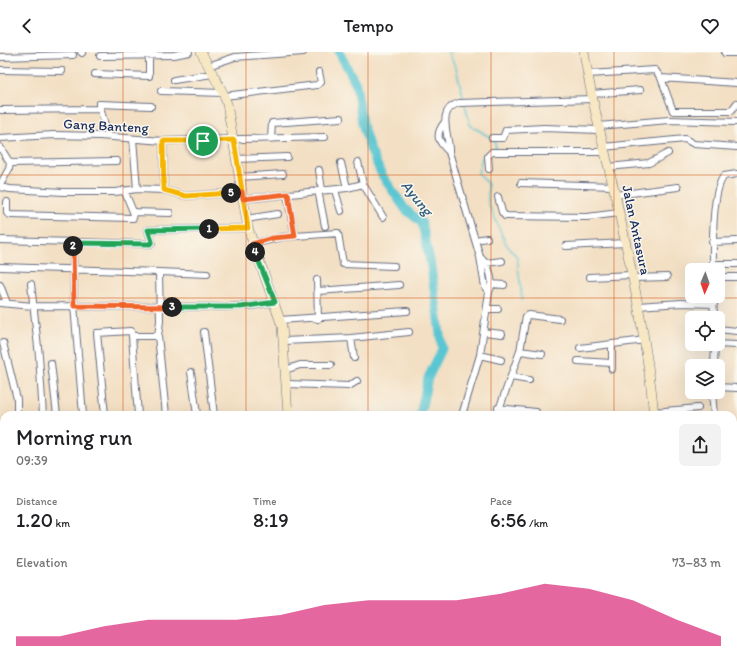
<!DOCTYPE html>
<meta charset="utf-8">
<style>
:root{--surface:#fff;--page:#f2f2f2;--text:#202124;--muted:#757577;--accent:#db2777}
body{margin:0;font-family:Itim,sans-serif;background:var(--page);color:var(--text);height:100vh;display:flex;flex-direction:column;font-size:15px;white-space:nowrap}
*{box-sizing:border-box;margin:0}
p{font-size:13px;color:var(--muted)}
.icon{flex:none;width:22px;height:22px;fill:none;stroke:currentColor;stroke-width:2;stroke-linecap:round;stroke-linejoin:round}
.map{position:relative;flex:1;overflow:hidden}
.sheet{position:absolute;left:0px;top:359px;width:737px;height:256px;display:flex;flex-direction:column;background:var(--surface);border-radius:12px 12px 0 0;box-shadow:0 4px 16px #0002}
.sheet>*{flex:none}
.needle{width:26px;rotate:182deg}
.tools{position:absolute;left:685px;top:211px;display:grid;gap:8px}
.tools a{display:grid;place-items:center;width:40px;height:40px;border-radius:6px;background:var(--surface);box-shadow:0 4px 16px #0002;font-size:20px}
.pin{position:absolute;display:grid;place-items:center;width:34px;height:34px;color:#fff;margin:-17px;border:2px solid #fff;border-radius:50%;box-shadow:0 1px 4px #0007}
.km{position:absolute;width:20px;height:20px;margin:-10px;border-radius:50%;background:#222;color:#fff;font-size:11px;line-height:20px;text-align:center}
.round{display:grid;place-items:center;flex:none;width:42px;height:42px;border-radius:6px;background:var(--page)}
.overview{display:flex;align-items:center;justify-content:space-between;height:68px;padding:0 16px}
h1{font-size:22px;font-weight:600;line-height:30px}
.stats{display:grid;grid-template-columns:repeat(3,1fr);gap:6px;height:68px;padding:4px 16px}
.stats div{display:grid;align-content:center}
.stats b{font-size:20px;font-weight:600}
.stats small{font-size:11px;font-weight:400}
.stats p{font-size:11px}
.chart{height:112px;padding:8px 16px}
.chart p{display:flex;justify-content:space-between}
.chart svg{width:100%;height:72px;margin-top:4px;fill:var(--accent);opacity:.7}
header{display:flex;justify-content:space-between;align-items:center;height:52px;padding:0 16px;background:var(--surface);font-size:18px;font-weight:600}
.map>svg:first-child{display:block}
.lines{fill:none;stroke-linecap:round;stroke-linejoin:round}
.stream{stroke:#5ac6d2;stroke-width:1.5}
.river{stroke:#5ac6d2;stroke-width:9}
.street-casing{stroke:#676d81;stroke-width:8}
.secondary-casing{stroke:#676d81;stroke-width:10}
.street{stroke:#fff;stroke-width:6}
.secondary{stroke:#f7e8c3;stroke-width:9}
.split-1-casing{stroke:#fff;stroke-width:8}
.split-2-casing{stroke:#fff;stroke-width:8}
.split-3-casing{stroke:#fff;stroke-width:8}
.split-4-casing{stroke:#fff;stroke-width:8}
.split-5-casing{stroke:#fff;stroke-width:8}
.split-6-casing{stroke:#fff;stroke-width:8}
.split-1{stroke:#f5b400;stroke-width:5}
.split-2{stroke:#22a559;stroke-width:5}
.split-3{stroke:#f0652b;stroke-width:5}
.split-4{stroke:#22a559;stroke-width:5}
.split-5{stroke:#f0652b;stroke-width:5}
.split-6{stroke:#f5b400;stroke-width:5}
.grid{fill:none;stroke:#d45514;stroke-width:1;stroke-opacity:0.55}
.labels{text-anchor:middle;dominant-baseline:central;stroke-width:3;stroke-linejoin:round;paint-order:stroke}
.street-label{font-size:14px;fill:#1b2f5e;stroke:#fbf7ec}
.water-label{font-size:15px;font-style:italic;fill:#2e5c81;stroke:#fbf7ec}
</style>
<header><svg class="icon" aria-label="back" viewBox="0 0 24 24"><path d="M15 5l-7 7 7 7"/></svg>Tempo<svg class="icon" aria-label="heart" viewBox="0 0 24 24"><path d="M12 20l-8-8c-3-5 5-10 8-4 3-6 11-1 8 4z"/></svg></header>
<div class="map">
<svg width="737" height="615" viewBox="0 0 737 615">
<rect width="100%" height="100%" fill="#fbf7ec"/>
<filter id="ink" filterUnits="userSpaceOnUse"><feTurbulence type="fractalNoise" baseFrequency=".025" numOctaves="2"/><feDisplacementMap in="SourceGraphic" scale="8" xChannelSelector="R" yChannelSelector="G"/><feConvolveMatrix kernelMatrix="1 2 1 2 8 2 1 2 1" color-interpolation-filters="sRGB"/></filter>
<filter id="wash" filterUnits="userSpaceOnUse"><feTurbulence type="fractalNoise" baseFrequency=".012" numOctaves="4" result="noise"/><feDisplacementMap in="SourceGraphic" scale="16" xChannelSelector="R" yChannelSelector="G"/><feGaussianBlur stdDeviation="0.9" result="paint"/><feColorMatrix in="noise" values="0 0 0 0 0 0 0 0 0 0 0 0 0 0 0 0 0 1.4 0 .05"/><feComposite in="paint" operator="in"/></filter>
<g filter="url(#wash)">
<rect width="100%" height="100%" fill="#f3dfc3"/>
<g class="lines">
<path class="stream" d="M448,0L456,16L464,48
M465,52L470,73L491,86
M494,88L496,94L494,97
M487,101L482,106L478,121L488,132V151L506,192L517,205L522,248"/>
<path class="river" d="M339,0L356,32L362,71L370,97L382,123L405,157L422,171L431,214L442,297L428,326L420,363
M554,611V615"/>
</g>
</g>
<g filter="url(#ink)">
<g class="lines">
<defs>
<path id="street" d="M81,0L82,1
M725,1H737
M100,4L174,3L189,0
M0,5L73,3
M208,14L235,5L303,0
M0,18L62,19
M95,22L149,24V3
M588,22L655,18L661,26L673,59H731L737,51
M661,26L737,31
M174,28L212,22
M161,39L223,41
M592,42L640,38
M224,44L317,33L321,30L319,20
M0,58L100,57
M444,71C434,84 439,90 449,100
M598,74L669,68L737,70
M108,84L99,52L151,54
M0,86L54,83L100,84L163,89L325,85
M492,86H503L506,78L544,76L599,78
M133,87L137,137
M271,87L272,71L341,66
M163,89L164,138
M0,95L10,111
M603,95L685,87L694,92L737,95
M236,107L287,105
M358,110L363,132L383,165
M10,111L117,109
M341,111L347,136
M608,115L649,111L668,101
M489,117L488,104L492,100H605
M319,118L322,138
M239,125L283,122
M521,131L613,134
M0,133L9,117L10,111
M0,135L10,137L64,140H115L137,137L164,138L186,144L242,140
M318,138L325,174
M335,138L341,159
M287,142L295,184
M615,143L678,135
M498,145L502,160L505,164L587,165L619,161
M243,147L347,136L363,132
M7,150V161L10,163L133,166L134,162L124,138
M133,160L170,161
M246,167L278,162
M0,188L150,192L152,190L148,178L248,176
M475,188L487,186
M712,190L737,189
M73,191L74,253L83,363
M252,192L282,185L338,181L343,212L394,214
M566,194L625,191
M480,205C489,213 495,229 489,240
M486,211L502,209
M713,212H737
M0,215L159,220
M713,218C713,197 711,140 724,124L737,122
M590,225L631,223
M718,225H737
M632,226L667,225
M317,228L318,267
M31,232L39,304L43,363
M491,232L504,233
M0,233L7,251
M318,239L399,233
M713,244L714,266
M0,251L33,254L222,255L250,254L275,250
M638,254L681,251L714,252
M487,257H498
M280,268L407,259
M718,277L737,279
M204,280L214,363
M484,280L502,282
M132,284L138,363
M351,286L354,306
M284,289L351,286L409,280
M3,291L17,347V363
M715,292L737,293
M612,293V317
M580,296L645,288
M520,299L542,302
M480,303L501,308
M578,309L612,311
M51,311L57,363
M714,314L715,292
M288,317L300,313H331
M191,320L197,363
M511,325L529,328
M286,332L349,334L357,329
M718,335L737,336
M712,340L714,363
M498,356L536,360
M654,360L698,356
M105,363L97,281L131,279L132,284H158
M166,363L158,284L160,269L159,220L207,222
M462,363L480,303L489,240L485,235L480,205L449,100C450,83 435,58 459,51L593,47
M497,363L520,299L526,264L529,263L560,267
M733,415H737
M0,434L4,435V466
M733,437L737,436
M733,478L737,489
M0,493H4
M0,524H4
M0,551H4
M0,564H4
M0,584H4
M421,611V615
M28,615V611"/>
<path id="secondary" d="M201,0L223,41L227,52L248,176L282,274L288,363
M584,0C591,48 604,95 615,142C631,215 647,289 654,363
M733,605L737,606
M269,611L270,615
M709,611L710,615
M475,615L488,611"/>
</defs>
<use href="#street" class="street-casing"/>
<use href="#secondary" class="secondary-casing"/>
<use href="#street" class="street"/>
<use href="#secondary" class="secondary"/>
</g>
</g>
<g class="lines" filter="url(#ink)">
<defs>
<path id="split-1" d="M203,89L234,88L248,176L209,177"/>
<path id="split-2" d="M73,194V191L150,192L152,189L148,178L209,177"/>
<path id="split-3" d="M73,194L74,254L172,255"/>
<path id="split-4" d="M172,255H241L275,250L255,200"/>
<path id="split-5" d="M231,141L242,140L243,147L288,142L295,184L273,186L252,192L255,200"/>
<path id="split-6" d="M203,89H163L164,138L186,144L231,141"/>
</defs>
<use href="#split-1" class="split-1-casing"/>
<use href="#split-2" class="split-2-casing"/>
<use href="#split-3" class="split-3-casing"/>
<use href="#split-4" class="split-4-casing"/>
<use href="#split-5" class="split-5-casing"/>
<use href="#split-6" class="split-6-casing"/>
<use href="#split-1" class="split-1"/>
<use href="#split-2" class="split-2"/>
<use href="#split-3" class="split-3"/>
<use href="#split-4" class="split-4"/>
<use href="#split-5" class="split-5"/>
<use href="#split-6" class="split-6"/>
</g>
<path class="grid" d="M123,0V363M246,0V363M368,0V363M491,0V363M614,0V363M0,123H737M0,246H737M0,369H4M733,369H737M0,492H4M733,492H737M123,611V615M246,611V615M368,611V615M491,611V615M614,611V615"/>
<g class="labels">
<g class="street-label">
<text transform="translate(106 74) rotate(3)">Gang Banteng</text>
<text transform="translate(636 178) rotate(78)">Jalan Antasura</text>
</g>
<g class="water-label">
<text transform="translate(417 146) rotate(51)">Ayung</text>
</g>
</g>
</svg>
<div class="tools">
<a><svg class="needle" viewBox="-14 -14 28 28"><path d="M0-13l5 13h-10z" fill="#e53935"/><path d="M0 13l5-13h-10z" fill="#757577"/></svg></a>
<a><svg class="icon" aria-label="locate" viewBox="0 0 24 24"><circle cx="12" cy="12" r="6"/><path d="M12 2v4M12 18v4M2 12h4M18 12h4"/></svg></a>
<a><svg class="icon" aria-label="layers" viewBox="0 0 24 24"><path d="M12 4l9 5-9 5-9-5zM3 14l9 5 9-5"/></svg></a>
</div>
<div class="pin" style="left:203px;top:89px;background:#1e9e55"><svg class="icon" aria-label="arrive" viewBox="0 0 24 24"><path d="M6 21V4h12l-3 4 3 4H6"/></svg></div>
<b class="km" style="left:209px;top:177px">1</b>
<b class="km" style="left:73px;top:194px">2</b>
<b class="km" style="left:172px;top:255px">3</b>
<b class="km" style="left:255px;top:200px">4</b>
<b class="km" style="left:231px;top:141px">5</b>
<section class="sheet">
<div class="overview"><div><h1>Morning run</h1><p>09:39</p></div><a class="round"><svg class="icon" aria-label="share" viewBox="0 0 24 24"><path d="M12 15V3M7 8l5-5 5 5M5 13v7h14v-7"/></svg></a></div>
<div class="stats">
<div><p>Distance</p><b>1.20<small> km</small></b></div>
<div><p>Time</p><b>8:19</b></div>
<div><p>Pace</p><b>6:56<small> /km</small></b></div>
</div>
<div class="chart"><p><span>Elevation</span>73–83 m</p>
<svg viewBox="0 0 160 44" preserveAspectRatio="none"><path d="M0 44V38L10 38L20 32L30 28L40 28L50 28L60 25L70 19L80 16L90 16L100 16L110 12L120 6L130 9L140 16L150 28L160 38V44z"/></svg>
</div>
</section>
</div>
